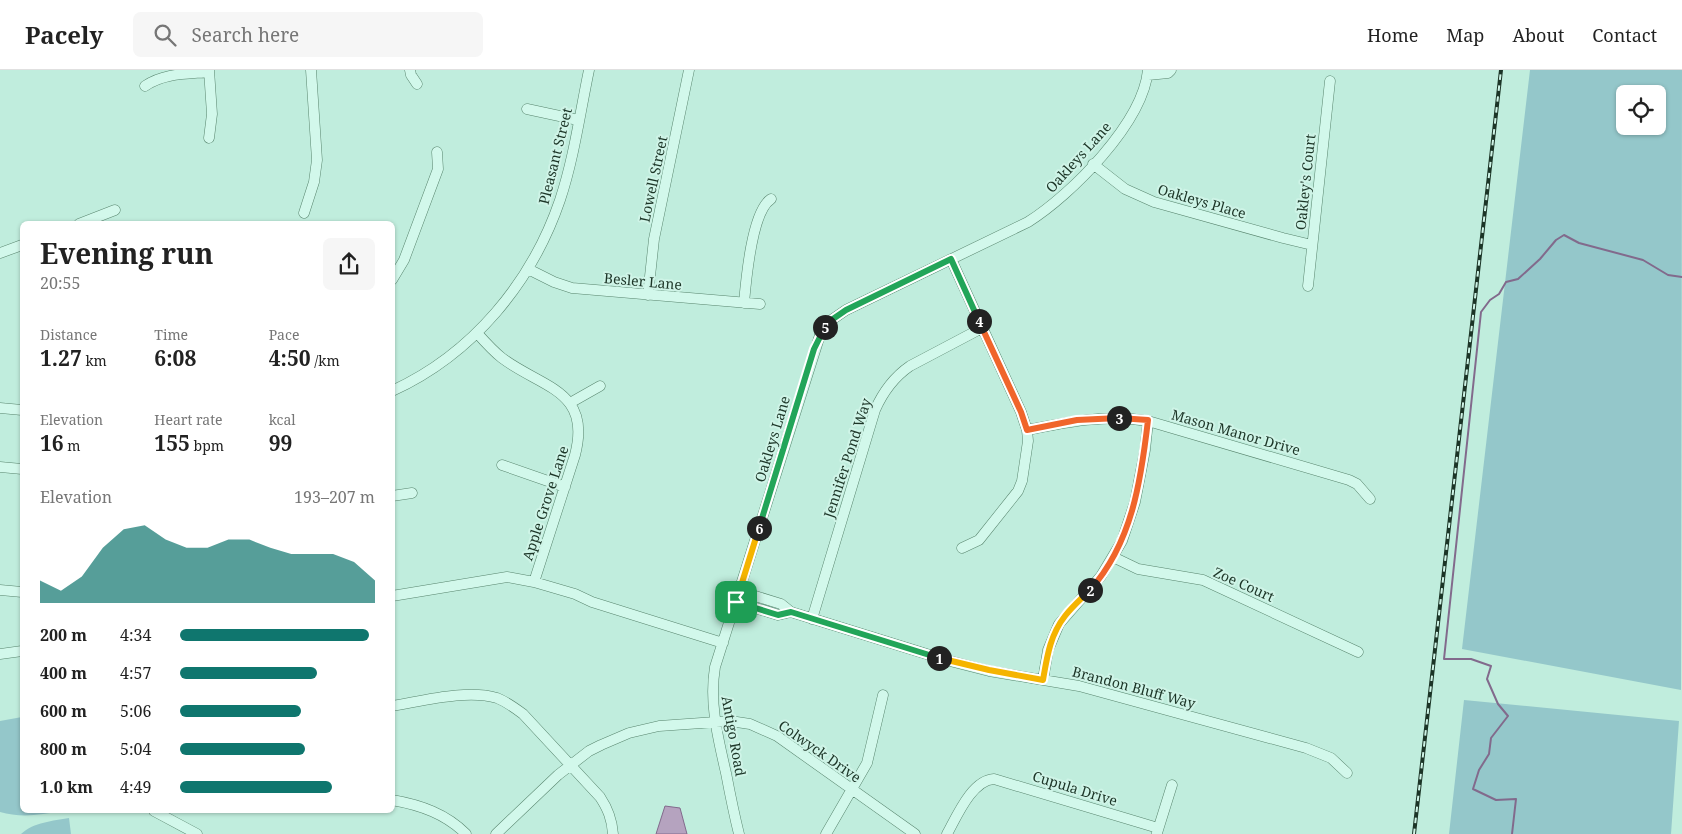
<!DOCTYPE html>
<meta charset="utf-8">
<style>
:root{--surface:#fff;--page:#f6f6f6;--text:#222;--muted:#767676;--line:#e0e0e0;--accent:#0f766e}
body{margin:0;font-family:"Noto Serif",serif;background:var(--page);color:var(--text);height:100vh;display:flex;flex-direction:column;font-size:19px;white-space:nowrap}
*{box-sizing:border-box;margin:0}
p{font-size:16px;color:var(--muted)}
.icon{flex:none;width:28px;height:28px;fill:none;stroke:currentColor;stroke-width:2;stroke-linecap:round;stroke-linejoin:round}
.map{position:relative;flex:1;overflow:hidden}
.panel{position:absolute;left:20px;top:151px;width:375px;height:592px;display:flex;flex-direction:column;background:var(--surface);border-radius:8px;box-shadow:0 1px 4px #0004}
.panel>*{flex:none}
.controls{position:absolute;left:1616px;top:15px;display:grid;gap:10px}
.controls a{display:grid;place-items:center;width:50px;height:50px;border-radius:8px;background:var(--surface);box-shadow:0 1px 4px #0004;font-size:25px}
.pin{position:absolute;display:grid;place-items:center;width:42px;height:42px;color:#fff;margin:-21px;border-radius:10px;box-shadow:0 2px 8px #0006}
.km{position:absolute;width:25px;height:25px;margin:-12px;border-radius:50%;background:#222;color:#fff;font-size:14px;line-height:25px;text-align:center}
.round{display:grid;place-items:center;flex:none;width:52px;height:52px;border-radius:8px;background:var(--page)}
.head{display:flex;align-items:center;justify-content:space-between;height:85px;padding:0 20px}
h1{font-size:28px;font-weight:700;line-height:38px}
.stats{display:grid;grid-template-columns:repeat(3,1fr);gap:8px;height:85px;padding:5px 20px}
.stats div{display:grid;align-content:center}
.stats b{font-size:21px;font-weight:700}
.stats small{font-size:14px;font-weight:400}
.stats p{font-size:14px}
.chart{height:140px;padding:10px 20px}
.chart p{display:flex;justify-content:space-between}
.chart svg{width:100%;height:90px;margin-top:5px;fill:var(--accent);opacity:.7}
ul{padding:0 20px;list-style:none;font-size:16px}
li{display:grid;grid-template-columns:80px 60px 1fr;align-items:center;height:38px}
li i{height:12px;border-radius:6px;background:var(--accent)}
header{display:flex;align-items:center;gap:30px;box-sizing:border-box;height:70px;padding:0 25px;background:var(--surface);border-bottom:1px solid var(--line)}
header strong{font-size:24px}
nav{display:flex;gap:28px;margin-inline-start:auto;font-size:18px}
.search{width:350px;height:45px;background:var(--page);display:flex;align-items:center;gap:12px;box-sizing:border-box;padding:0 18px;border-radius:8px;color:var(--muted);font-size:19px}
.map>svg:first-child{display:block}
.green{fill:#94c7ca;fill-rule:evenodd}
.water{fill:#b5a3bf;stroke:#826a8c}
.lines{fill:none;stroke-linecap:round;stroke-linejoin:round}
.stream{stroke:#826a8c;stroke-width:2}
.minor-casing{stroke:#58856e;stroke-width:11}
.minor{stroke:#d2f8eb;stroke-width:10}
.rail-casing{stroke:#1c3527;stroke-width:4}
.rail{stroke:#cff4e7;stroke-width:2;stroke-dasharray:5.5;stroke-linecap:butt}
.split-1-casing{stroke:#fff;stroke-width:10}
.split-2-casing{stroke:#fff;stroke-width:10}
.split-3-casing{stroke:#fff;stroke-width:10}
.split-4-casing{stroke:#fff;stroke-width:10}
.split-5-casing{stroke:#fff;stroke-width:10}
.split-6-casing{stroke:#fff;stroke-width:10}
.split-7-casing{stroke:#fff;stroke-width:10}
.split-1{stroke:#22a559;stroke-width:6}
.split-2{stroke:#f5b400;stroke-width:6}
.split-3{stroke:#f0652b;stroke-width:6}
.split-4{stroke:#f0652b;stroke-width:6}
.split-5{stroke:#22a559;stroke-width:6}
.split-6{stroke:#22a559;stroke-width:6}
.split-7{stroke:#f5b400;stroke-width:6}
.labels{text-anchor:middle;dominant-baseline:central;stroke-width:4;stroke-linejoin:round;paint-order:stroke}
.street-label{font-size:14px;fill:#1c3527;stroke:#cff4e7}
</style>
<header>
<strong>Pacely</strong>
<div class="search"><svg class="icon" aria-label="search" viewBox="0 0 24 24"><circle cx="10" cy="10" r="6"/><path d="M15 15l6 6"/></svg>Search here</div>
<nav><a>Home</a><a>Map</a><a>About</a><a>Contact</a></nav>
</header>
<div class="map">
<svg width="1682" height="764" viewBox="0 0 1682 764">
<rect width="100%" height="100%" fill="#c0eddd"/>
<path class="green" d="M1530,0H1682L1681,620L1462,579ZM1625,24H1658V56H1625Z
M1464,630L1679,651L1671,764H1449Z
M22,647V741H61C41,745 20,748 0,742V651Z
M69,748L71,764H21C34,752 53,751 69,748Z"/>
<path class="water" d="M665,736L680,738L687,764H656Z"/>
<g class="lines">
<path class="stream" d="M1512,764L1516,729L1496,730L1473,719L1479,700L1489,684L1491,668L1508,646L1498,634L1487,609L1491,596L1471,589H1444L1481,242L1490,230L1499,224L1506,212L1518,209L1540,189L1556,170L1564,165L1579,173L1643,190L1668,205L1682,207"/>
<defs>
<path id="minor" d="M410,0L411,5L417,14
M1148,5L1168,3L1171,0
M145,16C164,3 187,4 209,2
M527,39L578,50
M209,68L212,44L209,0
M1093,94L1125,119L1154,132L1283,168L1312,175
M304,143L314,112L317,90L311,0
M79,154L115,140
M0,183L22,175
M951,189L1021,342L1027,360L1028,371L1022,411L1018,421L979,470L962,478
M528,199L554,212L572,218L760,234
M392,210L404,190L438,99L437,82
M1308,216L1330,11
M648,225L654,169L689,0
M744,233C746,210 752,141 771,129
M477,263C485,272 493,281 502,288C542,318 592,320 575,385L534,512
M392,321C473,284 532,212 560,130C574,88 580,43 589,0
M570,333L600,316
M0,338L22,340
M1027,360C1067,352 1107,344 1148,351L1349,410L1357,414L1370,429
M502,395L565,417
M0,397L22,399
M392,426L412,423
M1113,487L1138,499L1203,510L1358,582
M0,520L22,522
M392,526L507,507L534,512L575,524L592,532L723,573
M736,532L778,545L791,542L781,534L739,521
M791,542L946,590L989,601L1079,616L1306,678L1331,688L1347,703
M812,549L875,340C883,322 894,307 910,296L982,258
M0,584L22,581
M1043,610L1048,580L1059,554L1101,506L1122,471L1135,432L1145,380L1148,351
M392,636C423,631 467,619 497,628C507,632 515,638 523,644L600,727C608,739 612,749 613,764
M392,730C421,735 446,744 466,764
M154,741L197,764
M1157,763L1172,715
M496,764L558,705L589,681L601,675L629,663L659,656L730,651L750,654L777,666L915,764
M739,764C734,744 730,724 726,703C718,668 709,633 715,597L820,265L830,251L846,240L1028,152C1071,125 1143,53 1148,0
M826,764L867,693L883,625
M947,764C957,746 972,710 994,709L1158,758"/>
</defs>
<use href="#minor" class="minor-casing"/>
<use href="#minor" class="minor"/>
<defs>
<path id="rail" d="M1414,764L1501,0"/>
</defs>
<use href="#rail" class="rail-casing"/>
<use href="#rail" class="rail"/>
</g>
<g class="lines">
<defs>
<path id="split-1" d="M736,532L778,545L791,542L939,588"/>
<path id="split-2" d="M939,588L989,600L1043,610C1047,587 1050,565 1065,546C1072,537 1081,529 1090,520"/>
<path id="split-3" d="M1090,520C1132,473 1141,411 1148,350L1119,348"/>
<path id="split-4" d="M979,251L1021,342L1027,360L1077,350L1119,348"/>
<path id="split-5" d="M825,257L830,251L846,240L951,189L979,251"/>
<path id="split-6" d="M759,458L814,279L825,257"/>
<path id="split-7" d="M736,532L759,458"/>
</defs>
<use href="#split-1" class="split-1-casing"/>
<use href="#split-2" class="split-2-casing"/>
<use href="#split-3" class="split-3-casing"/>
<use href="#split-4" class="split-4-casing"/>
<use href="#split-5" class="split-5-casing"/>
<use href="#split-6" class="split-6-casing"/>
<use href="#split-7" class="split-7-casing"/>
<use href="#split-1" class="split-1"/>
<use href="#split-2" class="split-2"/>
<use href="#split-3" class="split-3"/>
<use href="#split-4" class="split-4"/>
<use href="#split-5" class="split-5"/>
<use href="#split-6" class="split-6"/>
<use href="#split-7" class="split-7"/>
</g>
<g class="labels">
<g class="street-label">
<text transform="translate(555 86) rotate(-76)">Pleasant Street</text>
<text transform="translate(1078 87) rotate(-48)">Oakleys Lane</text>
<text transform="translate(653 109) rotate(-78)">Lowell Street</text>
<text transform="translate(1305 112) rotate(-84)">Oakley's Court</text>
<text transform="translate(1202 131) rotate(16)">Oakleys Place</text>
<text transform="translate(643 211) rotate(5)">Besler Lane</text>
<text transform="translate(1236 362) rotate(16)">Mason Manor Drive</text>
<text transform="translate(772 369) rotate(-73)">Oakleys Lane</text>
<text transform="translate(847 388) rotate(-72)">Jennifer Pond Way</text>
<text transform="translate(545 433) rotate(-72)">Apple Grove Lane</text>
<text transform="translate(1244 514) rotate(24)">Zoe Court</text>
<text transform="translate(1134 617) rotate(15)">Brandon Bluff Way</text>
<text transform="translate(734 666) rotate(80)">Antigo Road</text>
<text transform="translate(820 681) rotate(35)">Colwyck Drive</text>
<text transform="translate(1075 718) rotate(17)">Cupula Drive</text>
</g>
</g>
</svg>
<div class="controls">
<a><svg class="icon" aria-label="locate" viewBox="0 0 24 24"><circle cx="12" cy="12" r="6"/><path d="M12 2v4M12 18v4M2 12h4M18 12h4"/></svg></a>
</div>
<div class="pin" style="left:736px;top:532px;background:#1e9e55"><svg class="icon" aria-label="arrive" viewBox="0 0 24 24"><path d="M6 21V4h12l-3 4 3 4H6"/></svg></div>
<b class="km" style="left:939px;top:588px">1</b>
<b class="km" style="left:1090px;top:520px">2</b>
<b class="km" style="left:1119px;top:348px">3</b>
<b class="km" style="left:979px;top:251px">4</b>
<b class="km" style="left:825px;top:257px">5</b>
<b class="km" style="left:759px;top:458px">6</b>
<section class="panel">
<div class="head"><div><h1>Evening run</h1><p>20:55</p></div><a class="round"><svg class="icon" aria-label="share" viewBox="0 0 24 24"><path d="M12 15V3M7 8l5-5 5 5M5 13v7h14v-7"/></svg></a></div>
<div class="stats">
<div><p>Distance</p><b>1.27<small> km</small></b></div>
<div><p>Time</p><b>6:08</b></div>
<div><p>Pace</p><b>4:50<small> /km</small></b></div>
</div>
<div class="stats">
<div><p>Elevation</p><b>16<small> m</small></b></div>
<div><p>Heart rate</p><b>155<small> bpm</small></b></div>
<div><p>kcal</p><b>99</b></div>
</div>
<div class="chart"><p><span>Elevation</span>193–207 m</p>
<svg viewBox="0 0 160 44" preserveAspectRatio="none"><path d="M0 44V33L10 38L20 31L30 17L40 8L50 6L60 13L70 17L80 17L90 13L100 13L110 17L120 20L130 20L140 20L150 24L160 33V44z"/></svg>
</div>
<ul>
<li><b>200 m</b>4:34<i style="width:97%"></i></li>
<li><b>400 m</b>4:57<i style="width:70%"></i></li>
<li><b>600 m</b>5:06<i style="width:62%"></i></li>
<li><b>800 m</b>5:04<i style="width:64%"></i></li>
<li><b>1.0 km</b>4:49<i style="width:78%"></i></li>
</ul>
</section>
</div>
